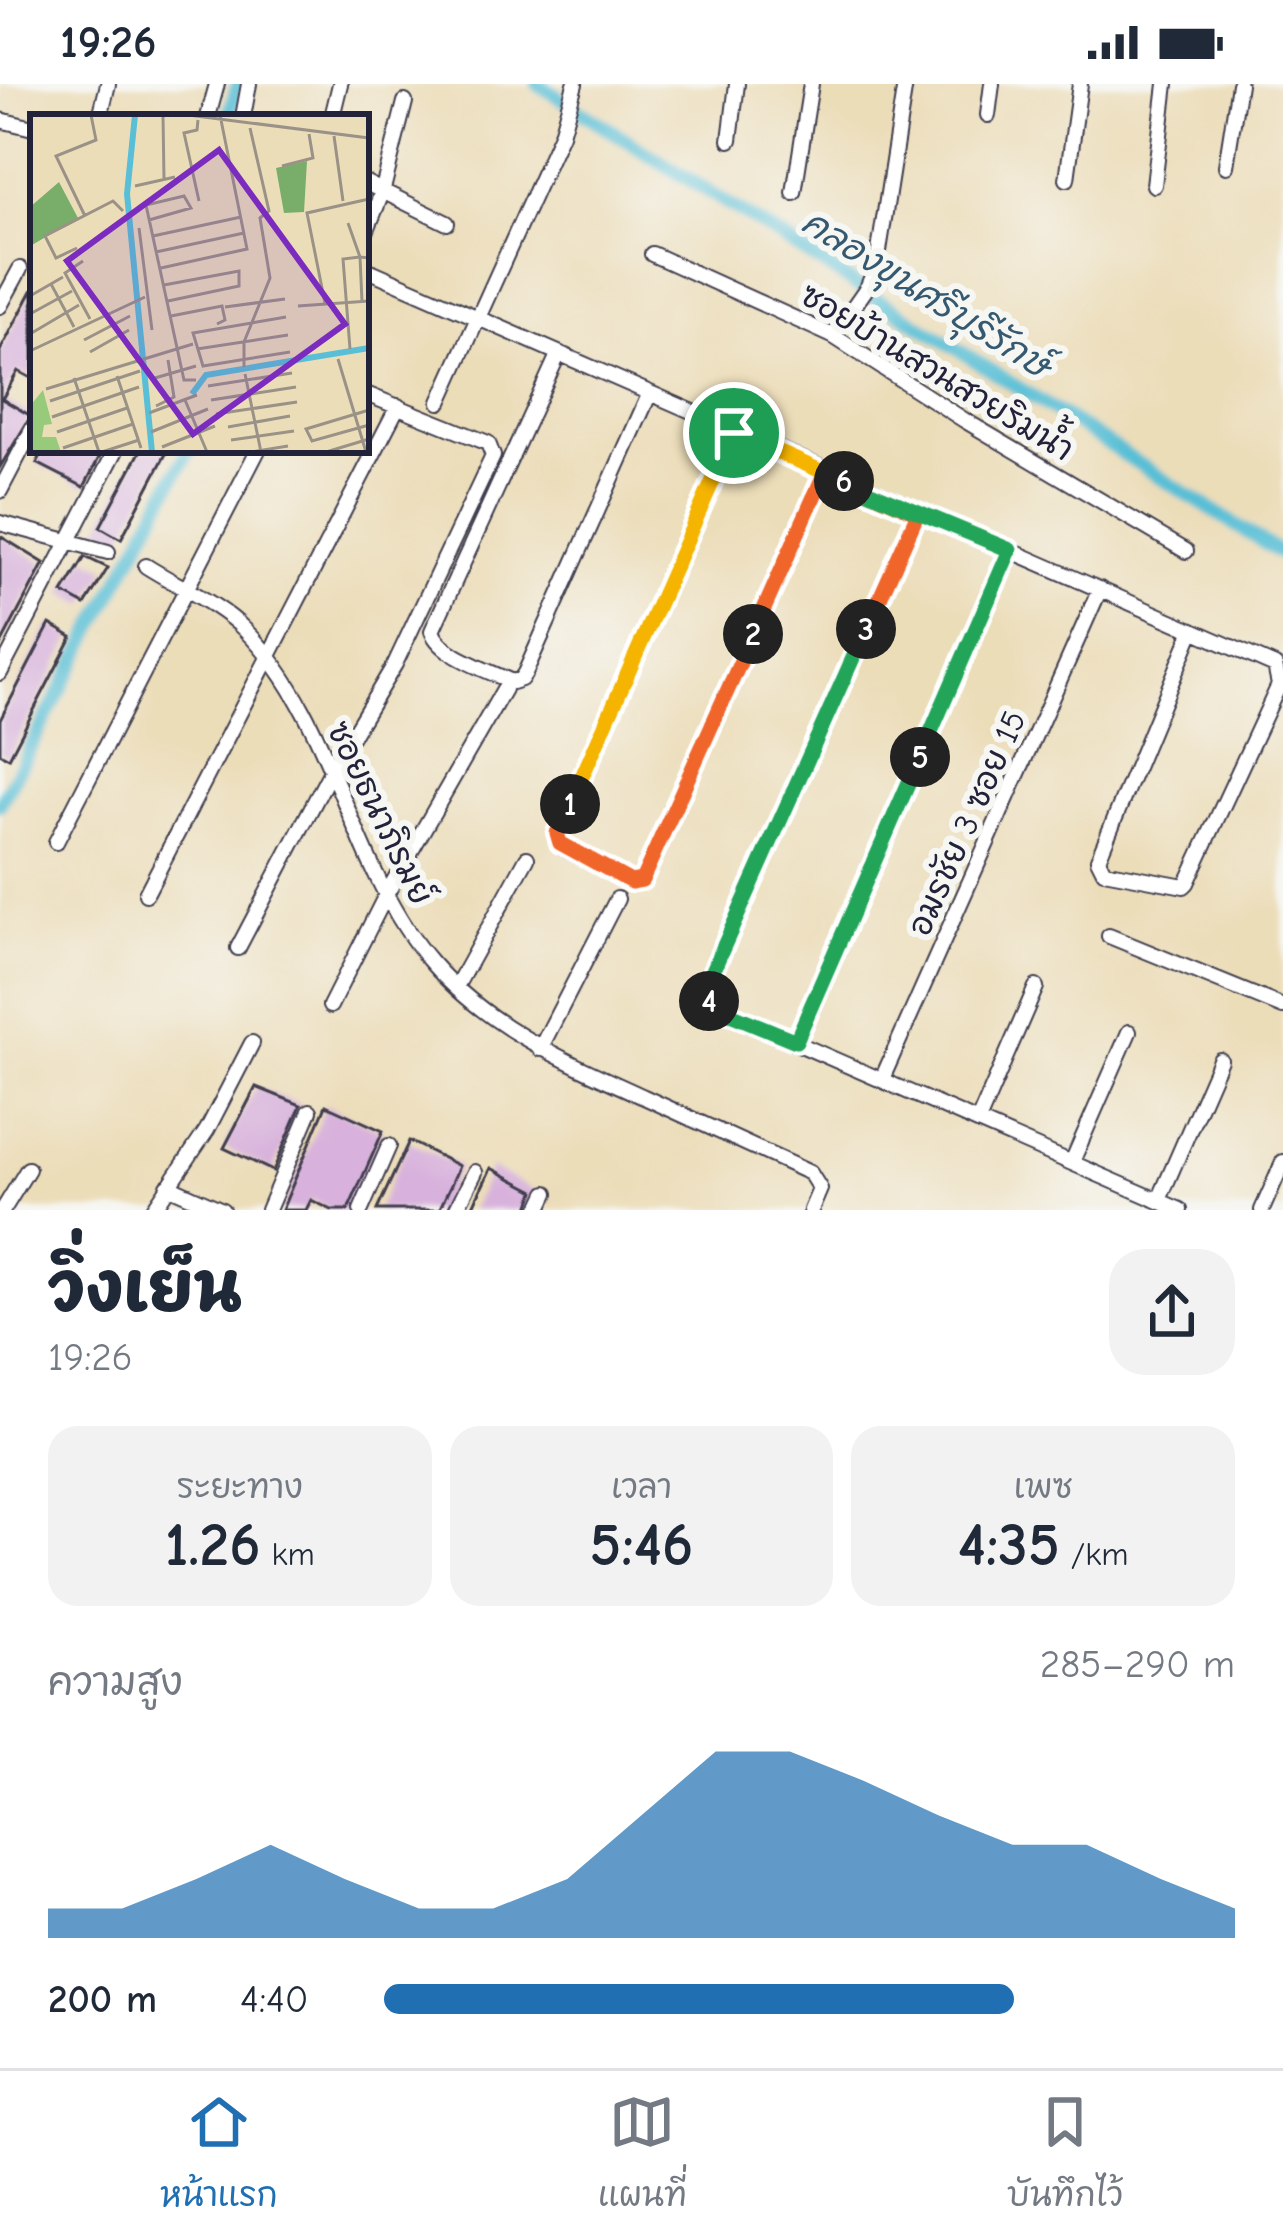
<!DOCTYPE html>
<html lang="th">
<meta charset="utf-8">
<style>
:root{--surface:#fff;--page:#f2f2f3;--text:#1f2937;--muted:#747a83;--line:#e0e1e3;--accent:#1f6fb2}
body{margin:0;font-family:"Comic Neue","Playpen Sans Thai",sans-serif;background:var(--page);color:var(--text);height:100vh;display:flex;flex-direction:column;font-size:45px;white-space:nowrap}
*{box-sizing:border-box;margin:0}
p{font-size:39px;color:var(--muted)}
.icon{flex:none;width:66px;height:66px;fill:none;stroke:currentColor;stroke-width:2;stroke-linecap:round;stroke-linejoin:round}
.map{position:relative;height:1126px;overflow:hidden}
.drawer{display:flex;flex-direction:column;background:var(--surface);flex:1}
.drawer>*{flex:none}
.pin{position:absolute;display:grid;place-items:center;width:102px;height:102px;color:#fff;margin:-51px;border:6px solid #fff;border-radius:50%;box-shadow:0 3px 12px #0007}
.km{position:absolute;width:60px;height:60px;margin:-30px;border-radius:50%;background:#222;color:#fff;font-size:33px;line-height:60px;text-align:center}
.round{display:grid;place-items:center;flex:none;width:126px;height:126px;border-radius:36px;background:var(--page)}
.summary{display:flex;align-items:center;justify-content:space-between;height:204px;padding:0 48px}
h1{font-size:66px;font-weight:800;line-height:90px}
.figures{display:grid;grid-template-columns:repeat(3,1fr);gap:18px;height:204px;padding:12px 48px}
.figures div{display:grid;align-content:center;border-radius:30px;background:var(--page);text-align:center}
.figures b{font-size:60px;font-weight:800}
.figures small{font-size:33px;font-weight:400}
.figures p{font-size:33px}
.chart{height:336px;padding:24px 48px}
.chart p{display:flex;justify-content:space-between}
.chart svg{width:100%;height:216px;margin-top:12px;fill:var(--accent);opacity:.7}
ul{padding:0 48px;list-style:none;font-size:39px}
li{display:grid;grid-template-columns:192px 144px 1fr;align-items:center;height:90px}
li i{height:30px;border-radius:15px;background:var(--accent)}
.status{display:flex;justify-content:space-between;align-items:center;height:84px;padding:0 60px;background:var(--surface);direction:ltr}
.status svg{height:33px;fill:currentColor}
.tab-bar{display:flex;justify-content:space-around;align-items:center;height:168px;border-top:3px solid var(--line);background:var(--surface);font-size:33px;color:var(--muted)}
.tab-bar a{display:grid;justify-items:center;gap:6px}
.tab-bar .on{color:var(--accent)}
.map>svg:first-child{display:block}
.lines{fill:none;stroke-linecap:round;stroke-linejoin:round}
.canal{stroke:#58bfd6;stroke-width:14}
.building{fill:#d8b2dc}
.minor-casing{stroke:#403e4e;stroke-width:18}
.minor{stroke:#fff;stroke-width:14}
.split-1-casing{stroke:#fff;stroke-width:24}
.split-2-casing{stroke:#fff;stroke-width:24}
.split-3-casing{stroke:#fff;stroke-width:24}
.split-4-casing{stroke:#fff;stroke-width:24}
.split-5-casing{stroke:#fff;stroke-width:24}
.split-6-casing{stroke:#fff;stroke-width:24}
.split-7-casing{stroke:#fff;stroke-width:24}
.split-1{stroke:#f5b400;stroke-width:15}
.split-2{stroke:#f0652b;stroke-width:15}
.split-3{stroke:#f0652b;stroke-width:15}
.split-4{stroke:#22a559;stroke-width:15}
.split-5{stroke:#22a559;stroke-width:15}
.split-6{stroke:#22a559;stroke-width:15}
.split-7{stroke:#f5b400;stroke-width:15}
.labels{text-anchor:middle;dominant-baseline:central;stroke-width:12;stroke-linejoin:round;paint-order:stroke}
.street-label{font-size:33px;fill:#22223b;stroke:#f6f6f2}
.water-label{font-size:36px;font-style:italic;fill:#355971;stroke:#f6f6f2}
.inset-river{fill:none;stroke:#58bfd6;stroke-width:6}
.inset-road{fill:none;stroke:#9b9287;stroke-width:3}
.view{fill:#7b2cbf;fill-opacity:0.15;stroke:#7b2cbf;stroke-width:6}
.inset-edge{fill:none;stroke:#22223b;stroke-width:6}
</style>
<div class="status"><b>19:26</b><svg viewBox="0 0 49 12"><path d="M0 12V9h3v3zM5 12V6h3v6zM10 12V3h3v9zM15 12V0h3v12zM26 1h20v11H26zM47 4h2v5h-2z"/></svg></div>
<div class="map">
<svg width="1283" height="1126" viewBox="0 0 1283 1126">
<rect width="100%" height="100%" fill="#f6f6f2"/>
<filter id="ink" filterUnits="userSpaceOnUse"><feTurbulence type="fractalNoise" baseFrequency=".00833" numOctaves="2"/><feDisplacementMap in="SourceGraphic" scale="24" xChannelSelector="R" yChannelSelector="G"/><feConvolveMatrix kernelMatrix="1 2 1 2 8 2 1 2 1" color-interpolation-filters="sRGB"/></filter>
<filter id="wash" filterUnits="userSpaceOnUse"><feTurbulence type="fractalNoise" baseFrequency=".004" numOctaves="4" result="noise"/><feDisplacementMap in="SourceGraphic" scale="48" xChannelSelector="R" yChannelSelector="G"/><feGaussianBlur stdDeviation="2.7" result="paint"/><feColorMatrix in="noise" values="0 0 0 0 0 0 0 0 0 0 0 0 0 0 0 0 0 1.4 0 .05"/><feComposite in="paint" operator="in"/></filter>
<g filter="url(#wash)">
<rect width="100%" height="100%" fill="#ecddb9"/>
<g class="lines">
<path class="canal" d="M538,0L1283,471
M228,33L238,0
M0,720L189,366"/>
</g>
<g id="blocks">
<path class="building" d="M33,205V295L18,287L2,315L31,332L0,383V267Z
M44,366H103L84,403L37,379Z
M141,366H168L121,455L100,443Z
M0,452L44,479L0,562Z
M85,473L108,484L85,521L63,509Z
M50,540L72,553L9,674L0,669V636Z
M256,1003L301,1021L273,1087L224,1064Z
M326,1021L383,1047L348,1126H332L311,1116L306,1126H282Z
M409,1057L459,1082L450,1103L439,1126H377Z
M491,1084L535,1107L528,1126H471Z"/>
</g>
</g>
<g filter="url(#ink)">
<use href="#blocks" fill-opacity="0" stroke="#403e4e" stroke-width="3"/>
<g class="lines">
<defs>
<path id="minor" d="M988,31L992,0
M100,33L108,0
M208,33L217,0
M243,33L249,0
M332,33L340,0
M0,36L33,44
M730,56L737,0
M1226,82L1239,0
M1067,95L1080,0
M366,99L447,139
M1154,101L1166,0
M794,109L811,0
M366,148L382,109L405,18
M652,170L833,252L964,336L1186,467
M366,185C669,318 972,450 1275,582L1279,601L1187,799L1184,802L1104,787L1098,775L1193,546
M0,222L20,185
M833,252L868,202L877,180L905,0
M558,271L432,547C441,572 488,586 512,598L521,595L525,589L649,311
M440,318L561,50L575,0
M734,349L557,749L564,764L631,798L642,796L825,388
M0,407L33,344
M918,429L706,902L708,916L718,925L1180,1126
M0,439L108,468
M146,482C179,503 218,519 245,546C337,637 348,782 431,878C488,944 567,978 644,1013C699,1038 754,1063 810,1089L820,1105L811,1126
M0,589L116,366
M56,758L258,366
M146,810L398,322
M1109,852L1283,923
M238,864L332,685L395,580L493,372L488,359L366,310
M456,903L527,774
M330,922L387,809L504,605
M797,957L1010,466
M540,965L617,815
M882,995L1100,505
M979,1035L1036,903
M1072,1078L1129,948
M168,1102L222,1126
M1159,1116L1220,976
M3,1126L28,1085
M153,1126L207,1046L252,959
M268,1126L310,1027
M361,1126L389,1062
M456,1126L475,1088
M539,1126L547,1109
M1262,1126L1283,1078"/>
</defs>
<use href="#minor" class="minor-casing"/>
<use href="#minor" class="minor"/>
</g>
</g>
<g class="lines" filter="url(#ink)">
<defs>
<path id="split-1" d="M570,720L734,349"/>
<path id="split-2" d="M570,720L557,749L560,759L631,798L642,796L753,550"/>
<path id="split-3" d="M753,550L825,388L918,429L866,545"/>
<path id="split-4" d="M709,917L706,902L866,545"/>
<path id="split-5" d="M709,917L718,925L796,957L920,673"/>
<path id="split-6" d="M844,397L1010,466L920,673"/>
<path id="split-7" d="M734,349L844,397"/>
</defs>
<use href="#split-1" class="split-1-casing"/>
<use href="#split-2" class="split-2-casing"/>
<use href="#split-3" class="split-3-casing"/>
<use href="#split-4" class="split-4-casing"/>
<use href="#split-5" class="split-5-casing"/>
<use href="#split-6" class="split-6-casing"/>
<use href="#split-7" class="split-7-casing"/>
<use href="#split-1" class="split-1"/>
<use href="#split-2" class="split-2"/>
<use href="#split-3" class="split-3"/>
<use href="#split-4" class="split-4"/>
<use href="#split-5" class="split-5"/>
<use href="#split-6" class="split-6"/>
<use href="#split-7" class="split-7"/>
</g>
<g class="labels">
<g class="street-label">
<text transform="translate(937 288) rotate(31)">ซอยบ้านสวนสวยริมน้ำ</text>
<text transform="translate(380 729) rotate(64)">ซอยธนาภิรมย์</text>
<text transform="translate(967 739) rotate(-66)">อมรชัย 3 ซอย 15</text>
</g>
<g class="water-label">
<text transform="translate(926 210) rotate(32)">คลองขุนศรีบุรีรักษ์</text>
</g>
</g>
<g transform="translate(30 30)">
<rect width="339" height="339" fill="#ecddb9"/>
<path d="M13,276L22,310L14,311L12,323H26L31,338H0V292Z" fill="#97ca7a"/>
<path d="M277,47L274,98L254,99L246,54ZM29,68L48,104L2,131L0,93Z" fill="#79ae6a"/>
<path class="inset-river" d="M105,1L97,80L122,338M162,280L176,261L339,234"/>
<path class="inset-road" d="M133,1L134,66M158,1L339,24M168,6L167,16L154,19L169,87M304,22L313,87M252,52L283,44L279,20M105,72L145,63M55,102L26,42L66,26L61,1M119,106L161,94L154,82L116,91L154,266H166M318,109L330,143L313,145L320,235M109,114L122,216M123,122L211,103M47,134L26,144L15,122L83,87L93,97M126,138L214,119M53,147L35,159L60,205M131,154L217,135L190,1M21,170L44,213M134,171L209,157V172L138,187M0,182L33,163M332,188L330,143L339,144M295,189L277,99L339,85M268,192L339,187M195,193L255,185M0,200L42,177M141,202L192,192L195,206L187,210M256,203L163,219L173,252L260,238M0,220L49,191M54,226L100,202M167,235L258,221M0,237L115,183M60,238L99,216M308,245L336,338M214,253V228L240,164L230,104L239,97L220,14M215,260L231,338M87,262L111,334M44,264L69,338M125,264L166,252M178,272L262,259M16,275L163,230M155,286L177,338M181,286L266,273M20,287L110,257M126,292L144,283L138,246M339,296L276,315L282,327L339,311M119,299L167,281M186,300L267,288M22,303L109,273M198,313L260,302M27,318L97,294M121,318L178,295M201,326L264,317M132,333L185,312M33,334L103,310M72,338L109,326M221,338L258,332M296,338L339,325"/>
<path class="view" d="M189,36L315,210L163,320L37,147Z"/>
<rect width="339" height="339" class="inset-edge"/>
</g>
</svg>
<div class="pin" style="left:734px;top:349px;background:#1e9e55"><svg class="icon" aria-label="arrive" viewBox="0 0 24 24"><path d="M6 21V4h12l-3 4 3 4H6"/></svg></div>
<b class="km" style="left:570px;top:720px">1</b>
<b class="km" style="left:753px;top:550px">2</b>
<b class="km" style="left:866px;top:545px">3</b>
<b class="km" style="left:709px;top:917px">4</b>
<b class="km" style="left:920px;top:673px">5</b>
<b class="km" style="left:844px;top:397px">6</b>
</div>
<section class="drawer">
<div class="summary"><div><h1>วิ่งเย็น</h1><p>19:26</p></div><a class="round"><svg class="icon" aria-label="share" viewBox="0 0 24 24"><path d="M12 15V3M7 8l5-5 5 5M5 13v7h14v-7"/></svg></a></div>
<div class="figures">
<div><p>ระยะทาง</p><b>1.26<small> km</small></b></div>
<div><p>เวลา</p><b>5:46</b></div>
<div><p>เพซ</p><b>4:35<small> /km</small></b></div>
</div>
<div class="chart"><p><span>ความสูง</span>285–290 m</p>
<svg viewBox="0 0 160 44" preserveAspectRatio="none"><path d="M0 44V38L10 38L20 32L30 25L40 32L50 38L60 38L70 32L80 19L90 6L100 6L110 12L120 19L130 25L140 25L150 32L160 38V44z"/></svg>
</div>
<ul>
<li><b>200 m</b>4:40<i style="width:74%"></i></li>
</ul>
</section>
<nav class="tab-bar">
<a class="on"><svg class="icon" aria-label="home" viewBox="0 0 24 24"><path d="M3 11l9-7 9 7M6 9v11h12V9"/></svg>หน้าแรก</a>
<a><svg class="icon" aria-label="map" viewBox="0 0 24 24"><path d="M3 6l6-2 6 2 6-2v14l-6 2-6-2-6 2zM9 4v14M15 6v14"/></svg>แผนที่</a>
<a><svg class="icon" aria-label="saved" viewBox="0 0 24 24"><path d="M7 4h10v16l-5-4-5 4z"/></svg>บันทึกไว้</a>
</nav>
